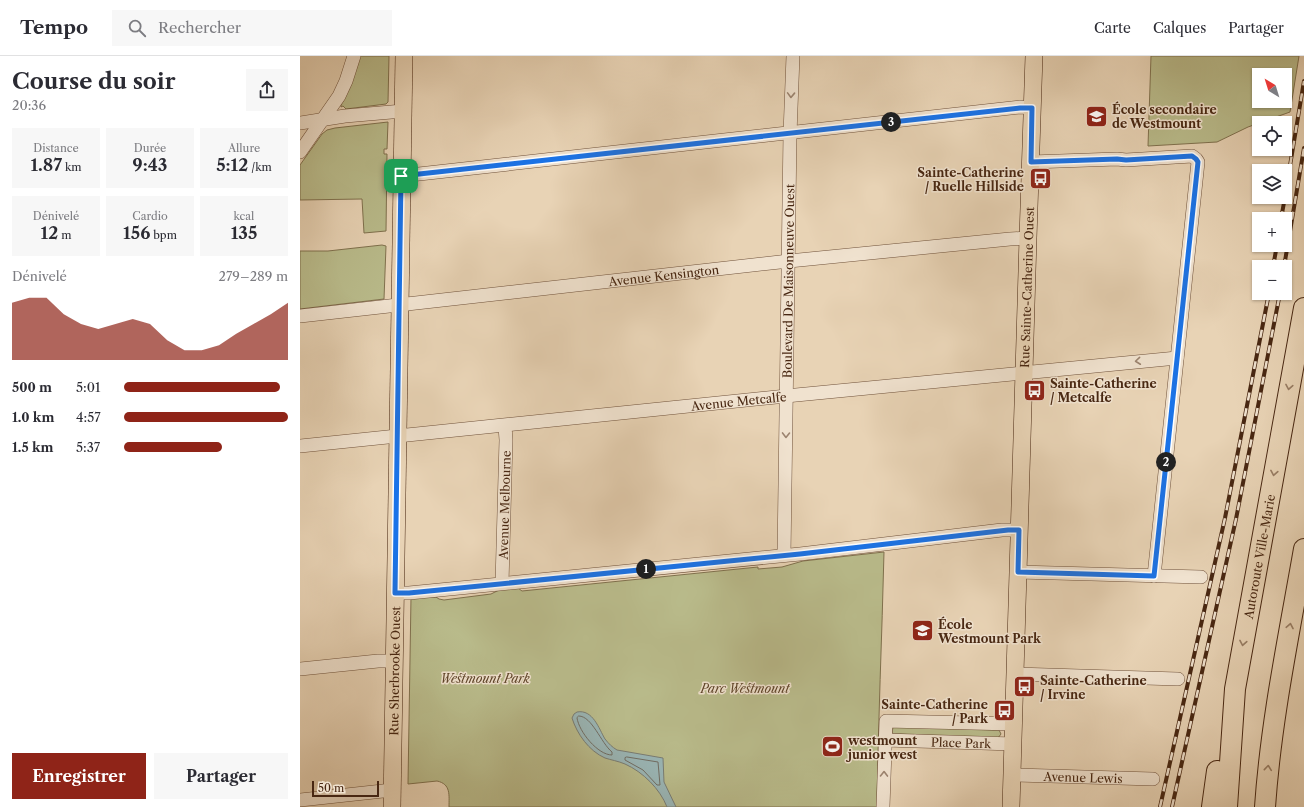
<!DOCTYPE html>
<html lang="fr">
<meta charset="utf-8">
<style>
:root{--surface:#fff;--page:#f7f7f7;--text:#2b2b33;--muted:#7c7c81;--line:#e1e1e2;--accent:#8f2418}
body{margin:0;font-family:"Libre Caslon Text",serif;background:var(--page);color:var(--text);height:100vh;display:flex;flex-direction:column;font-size:15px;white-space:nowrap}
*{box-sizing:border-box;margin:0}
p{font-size:13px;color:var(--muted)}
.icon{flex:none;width:22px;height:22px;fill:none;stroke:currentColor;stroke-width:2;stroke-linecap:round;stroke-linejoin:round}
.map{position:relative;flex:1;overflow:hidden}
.details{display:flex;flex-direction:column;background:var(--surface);width:300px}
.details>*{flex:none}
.needle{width:26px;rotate:322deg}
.fabs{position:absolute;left:952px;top:12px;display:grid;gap:8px}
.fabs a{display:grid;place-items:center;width:40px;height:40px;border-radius:0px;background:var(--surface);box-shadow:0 1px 3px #0004;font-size:20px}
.scale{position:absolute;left:12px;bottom:10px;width:67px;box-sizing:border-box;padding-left:4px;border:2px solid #482712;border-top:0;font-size:11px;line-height:14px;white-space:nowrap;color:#482712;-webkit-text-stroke:3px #f0e2cf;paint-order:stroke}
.pin{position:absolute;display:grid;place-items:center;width:34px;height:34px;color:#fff;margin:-17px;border-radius:8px;box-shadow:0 2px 6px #0006}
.km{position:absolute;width:20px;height:20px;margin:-10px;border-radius:50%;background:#222;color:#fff;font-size:11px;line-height:20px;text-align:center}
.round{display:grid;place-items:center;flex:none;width:42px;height:42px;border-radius:0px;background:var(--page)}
.headline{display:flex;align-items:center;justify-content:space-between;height:68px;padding:0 12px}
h1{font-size:22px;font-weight:700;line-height:30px}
.stats{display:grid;grid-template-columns:repeat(3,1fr);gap:6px;height:68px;padding:4px 12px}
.stats div{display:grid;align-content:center;border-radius:0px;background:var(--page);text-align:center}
.stats b{font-size:17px;font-weight:700}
.stats small{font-size:11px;font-weight:400}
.stats p{font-size:11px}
.chart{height:112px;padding:8px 12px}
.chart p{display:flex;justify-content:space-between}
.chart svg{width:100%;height:72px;margin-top:4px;fill:var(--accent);opacity:.7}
.action{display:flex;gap:8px;margin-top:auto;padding:8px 12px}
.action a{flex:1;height:46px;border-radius:0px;background:var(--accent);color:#fff;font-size:16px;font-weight:700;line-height:46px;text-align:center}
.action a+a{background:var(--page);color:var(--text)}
ul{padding:0 12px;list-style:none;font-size:13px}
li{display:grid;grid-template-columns:64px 48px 1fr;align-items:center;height:30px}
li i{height:10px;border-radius:5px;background:var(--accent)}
header{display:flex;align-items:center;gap:24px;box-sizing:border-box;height:56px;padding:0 20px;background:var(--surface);border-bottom:1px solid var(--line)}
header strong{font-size:19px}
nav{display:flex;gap:22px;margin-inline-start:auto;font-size:14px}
.search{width:280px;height:36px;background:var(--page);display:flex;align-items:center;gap:10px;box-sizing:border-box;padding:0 14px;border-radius:0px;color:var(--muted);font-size:15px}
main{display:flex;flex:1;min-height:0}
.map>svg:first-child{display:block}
.green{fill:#b9bb8b;stroke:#80714e;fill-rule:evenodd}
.water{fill:#9ab6b6;stroke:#797d74}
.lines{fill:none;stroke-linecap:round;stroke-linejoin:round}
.shore{stroke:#716e64;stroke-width:1}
.minor-casing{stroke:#70523b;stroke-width:14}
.major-casing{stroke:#482712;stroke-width:18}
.highway-casing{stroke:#482712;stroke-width:22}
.minor{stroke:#f0e2cf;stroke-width:13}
.major{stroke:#e8d3b5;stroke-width:17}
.highway{stroke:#e8d3b5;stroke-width:20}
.rail-casing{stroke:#482712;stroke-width:4}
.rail{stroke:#f0e2cf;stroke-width:2.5;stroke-dasharray:8;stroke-linecap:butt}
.oneway{stroke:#9c8470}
.oneway2{stroke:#987d64}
.route-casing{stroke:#fff;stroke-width:8}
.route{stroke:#1a73e8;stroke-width:5}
.labels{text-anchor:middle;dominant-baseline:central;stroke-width:3;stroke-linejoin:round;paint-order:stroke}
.poi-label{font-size:12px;font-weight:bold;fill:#482712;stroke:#f0e2cf;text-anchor:start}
.street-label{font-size:12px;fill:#482712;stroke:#f0e2cf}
.park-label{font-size:12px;font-style:italic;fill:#5f452a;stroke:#f0e2cf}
</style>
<header>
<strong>Tempo</strong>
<div class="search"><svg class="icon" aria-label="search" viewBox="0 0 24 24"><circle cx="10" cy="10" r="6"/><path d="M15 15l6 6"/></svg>Rechercher</div>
<nav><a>Carte</a><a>Calques</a><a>Partager</a></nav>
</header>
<main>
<section class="details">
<div class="headline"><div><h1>Course du soir</h1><p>20:36</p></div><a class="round"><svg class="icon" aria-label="share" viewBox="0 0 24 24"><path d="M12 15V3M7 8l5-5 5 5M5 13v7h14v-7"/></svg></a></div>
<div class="stats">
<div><p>Distance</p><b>1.87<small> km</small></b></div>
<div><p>Durée</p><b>9:43</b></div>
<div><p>Allure</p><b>5:12<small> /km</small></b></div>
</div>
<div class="stats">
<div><p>Dénivelé</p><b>12<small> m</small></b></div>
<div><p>Cardio</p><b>156<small> bpm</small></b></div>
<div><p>kcal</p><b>135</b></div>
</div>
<div class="chart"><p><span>Dénivelé</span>279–289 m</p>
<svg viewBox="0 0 160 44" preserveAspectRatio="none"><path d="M0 44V9L10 6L20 6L30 16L40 22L50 25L60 22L70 19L80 22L90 32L100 38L110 38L120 35L130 28L140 22L150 16L160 9V44z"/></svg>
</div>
<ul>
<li><b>500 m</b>5:01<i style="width:95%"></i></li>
<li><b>1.0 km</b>4:57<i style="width:100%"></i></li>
<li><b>1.5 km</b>5:37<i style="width:60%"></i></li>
</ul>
<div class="action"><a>Enregistrer</a><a>Partager</a></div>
</section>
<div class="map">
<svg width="1004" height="751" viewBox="0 0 1004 751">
<rect width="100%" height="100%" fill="#e8d3b5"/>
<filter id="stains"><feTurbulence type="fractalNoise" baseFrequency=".005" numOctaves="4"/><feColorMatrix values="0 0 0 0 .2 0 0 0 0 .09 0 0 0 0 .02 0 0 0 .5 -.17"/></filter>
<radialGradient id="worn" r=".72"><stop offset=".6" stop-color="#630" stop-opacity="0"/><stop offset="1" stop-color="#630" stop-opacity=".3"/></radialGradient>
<path class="green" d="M60,0H89L88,46L86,48L46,53L43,50L41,51V49L48,35Z
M851,0H999L990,56L948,71L917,86L848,90ZM959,19H985V45H959Z
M88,66L87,93H84V98H87L86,175L64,177L62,143L0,144V109L22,78L27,74L35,72Z
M82,189L86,190L84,243L0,253V195H28Z
M584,496C582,581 578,666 577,751H149C149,739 151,728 137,725L108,728L111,541H136L139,543L144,544L191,538L199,534L218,532L222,535L458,511V513L482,511L503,505Z
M593,671L699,674L701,678L698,682L594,678L592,677Z"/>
<path class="water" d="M277,656C293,653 299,673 305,683C309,688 312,691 317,694L363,702L364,726L376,751H367C360,733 343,716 325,708C318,705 311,704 305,702C289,695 277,678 272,662L274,658Z"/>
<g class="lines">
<path class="shore" d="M279,660C292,660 301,687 312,696V699C298,699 279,676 277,662Z
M327,701L358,706L360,729H357L343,714L325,704V702Z"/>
<defs>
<g id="minor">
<path d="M0,67L45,60L103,55"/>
<path d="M0,96L39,40L46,25L54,0"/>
<path d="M731,106L817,103L826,104L892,100L896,103L898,106L854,520"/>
<path d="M101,120L720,51L733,52"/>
<path id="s1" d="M0,260L489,205L710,183L728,182"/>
<path id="s2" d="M0,390L496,339L877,302"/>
<path id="s3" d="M484,499L490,78L493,0"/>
<path d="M718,516L901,521"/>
<path id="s4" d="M202,527L206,384L205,370"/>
<path d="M95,537H109L500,498L702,474H719"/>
<path d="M0,613L78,605H94"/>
<path d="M715,618L878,623"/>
<path id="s5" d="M585,684L713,688"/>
<path id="s6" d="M712,719L853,723"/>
<path d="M0,744L92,734"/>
<path d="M583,751L586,665L714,668"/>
</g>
<g id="major">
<path id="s7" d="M92,751L104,0"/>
<path id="s8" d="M711,751L728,182L734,0"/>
</g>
<g id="highway">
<path d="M912,751L917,715"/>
<path id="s9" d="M927,751L935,633L1004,252"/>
<path d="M965,751C971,664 989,579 1004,493"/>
</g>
</defs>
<use href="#minor" class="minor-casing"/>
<use href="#major" class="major-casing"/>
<use href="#highway" class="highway-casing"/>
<use href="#minor" class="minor"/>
<use href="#major" class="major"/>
<use href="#highway" class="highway"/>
<defs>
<path id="rail" d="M985,140L1004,25
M981,163L985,141
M973,211L977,189
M984,211L1004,92
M860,751L925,462L969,237
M872,751L936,463L980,237"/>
</defs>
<use href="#rail" class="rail-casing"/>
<use href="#rail" class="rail"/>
</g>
<defs><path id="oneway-chevron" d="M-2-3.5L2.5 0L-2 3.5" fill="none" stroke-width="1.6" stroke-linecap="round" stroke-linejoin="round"/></defs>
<g class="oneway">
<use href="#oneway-chevron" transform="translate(491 39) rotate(92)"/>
<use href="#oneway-chevron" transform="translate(838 305) rotate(174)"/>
<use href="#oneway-chevron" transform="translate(486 379) rotate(91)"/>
<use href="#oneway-chevron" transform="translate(584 718) rotate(-89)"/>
</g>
<g class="oneway2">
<use href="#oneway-chevron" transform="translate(989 331) rotate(100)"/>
<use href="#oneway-chevron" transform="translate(974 417) rotate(100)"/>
<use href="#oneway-chevron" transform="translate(990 570) rotate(-79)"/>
<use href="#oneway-chevron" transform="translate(943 587) rotate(100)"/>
<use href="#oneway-chevron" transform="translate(968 712) rotate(-84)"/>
</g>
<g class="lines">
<defs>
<path id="route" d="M720,52H732L731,106L817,103L826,104L892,100L896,103L898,106L854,520L718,516L719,474H708L500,498L109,537H95L101,120Z"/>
</defs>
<use href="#route" class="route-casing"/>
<use href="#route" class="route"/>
</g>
<defs>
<symbol id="school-square" viewBox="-11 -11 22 22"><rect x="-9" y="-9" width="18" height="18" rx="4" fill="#8f2418" stroke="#f0e2cf"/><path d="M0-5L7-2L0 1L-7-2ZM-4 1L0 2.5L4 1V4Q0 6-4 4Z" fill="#fff"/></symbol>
<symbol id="bus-square" viewBox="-11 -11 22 22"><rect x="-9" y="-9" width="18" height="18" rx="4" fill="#8f2418" stroke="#f0e2cf"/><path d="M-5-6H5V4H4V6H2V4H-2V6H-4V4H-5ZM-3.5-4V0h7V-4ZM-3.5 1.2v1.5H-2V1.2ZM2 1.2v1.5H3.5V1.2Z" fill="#fff"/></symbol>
<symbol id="stadium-square" viewBox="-11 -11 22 22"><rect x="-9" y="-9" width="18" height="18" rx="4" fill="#8f2418" stroke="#f0e2cf"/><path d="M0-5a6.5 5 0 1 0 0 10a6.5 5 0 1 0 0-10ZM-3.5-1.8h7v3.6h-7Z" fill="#fff"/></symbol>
</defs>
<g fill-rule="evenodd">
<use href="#school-square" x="784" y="48" width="25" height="25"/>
<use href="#bus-square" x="728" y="110" width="25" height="25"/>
<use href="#bus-square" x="722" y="322" width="25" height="25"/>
<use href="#school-square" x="610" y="562" width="25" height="25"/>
<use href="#bus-square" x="712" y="618" width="25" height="25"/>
<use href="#bus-square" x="692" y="642" width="25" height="25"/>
<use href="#stadium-square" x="520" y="678" width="25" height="25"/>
</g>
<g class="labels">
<g class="poi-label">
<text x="812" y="53">École secondaire<tspan x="812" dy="14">de Westmount</tspan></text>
<text x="724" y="116" text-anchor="end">Sainte-Catherine<tspan x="724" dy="14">/ Ruelle Hillside</tspan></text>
<text x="750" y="327">Sainte-Catherine<tspan x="750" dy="14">/ Metcalfe</tspan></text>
<text x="638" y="568">École<tspan x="638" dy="14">Westmount Park</tspan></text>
<text x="740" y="624">Sainte-Catherine<tspan x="740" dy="14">/ Irvine</tspan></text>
<text x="688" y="648" text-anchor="end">Sainte-Catherine<tspan x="688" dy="14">/ Park</tspan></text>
<text x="548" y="684">westmount<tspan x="548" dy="14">junior west</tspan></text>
</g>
<g class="street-label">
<text stroke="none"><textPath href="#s1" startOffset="366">Avenue Kensington</textPath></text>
<text stroke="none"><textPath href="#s3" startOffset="274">Boulevard De Maisonneuve Ouest</textPath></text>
<text stroke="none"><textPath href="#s8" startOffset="520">Rue Sainte-Catherine Ouest</textPath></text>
<text stroke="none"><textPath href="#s2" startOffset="441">Avenue Metcalfe</textPath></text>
<text stroke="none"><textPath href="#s4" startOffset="78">Avenue Melbourne</textPath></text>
<text stroke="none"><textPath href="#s9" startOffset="253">Autoroute Ville-Marie</textPath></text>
<text stroke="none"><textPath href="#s7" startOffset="136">Rue Sherbrooke Ouest</textPath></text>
<text stroke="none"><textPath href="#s5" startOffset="76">Place Park</textPath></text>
<text stroke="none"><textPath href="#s6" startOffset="71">Avenue Lewis</textPath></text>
</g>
<g class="park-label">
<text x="185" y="622">Westmount Park</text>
<text x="445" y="632">Parc Westmount</text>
</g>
</g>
<rect width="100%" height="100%" filter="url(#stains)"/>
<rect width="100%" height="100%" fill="url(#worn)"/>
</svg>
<div class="fabs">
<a><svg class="needle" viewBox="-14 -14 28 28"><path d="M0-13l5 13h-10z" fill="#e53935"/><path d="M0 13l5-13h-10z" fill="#7c7c81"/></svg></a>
<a><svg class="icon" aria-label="locate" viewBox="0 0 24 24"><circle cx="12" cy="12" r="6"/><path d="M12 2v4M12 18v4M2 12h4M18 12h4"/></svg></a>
<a><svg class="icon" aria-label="layers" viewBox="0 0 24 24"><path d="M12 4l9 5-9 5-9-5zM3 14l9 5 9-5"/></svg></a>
<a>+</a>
<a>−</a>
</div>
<div class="scale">50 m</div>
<div class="pin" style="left:101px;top:120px;background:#1e9e55"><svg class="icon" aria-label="arrive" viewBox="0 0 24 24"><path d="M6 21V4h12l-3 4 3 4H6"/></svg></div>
<b class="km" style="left:346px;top:513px">1</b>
<b class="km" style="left:866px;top:406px">2</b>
<b class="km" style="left:591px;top:66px">3</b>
</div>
</main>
